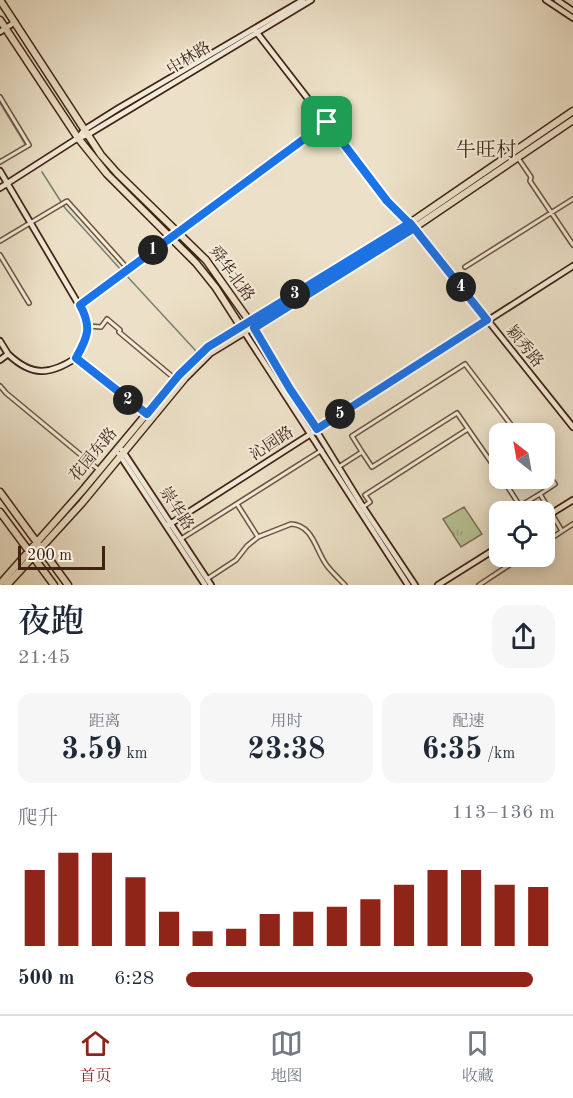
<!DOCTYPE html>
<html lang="zh">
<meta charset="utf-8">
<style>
:root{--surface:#fff;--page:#f6f6f7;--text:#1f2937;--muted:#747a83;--line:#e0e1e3;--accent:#8f2418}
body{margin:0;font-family:"Old Standard TT","Noto Serif SC",serif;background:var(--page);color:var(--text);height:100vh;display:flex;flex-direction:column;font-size:22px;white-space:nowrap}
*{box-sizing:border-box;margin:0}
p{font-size:20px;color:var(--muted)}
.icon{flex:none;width:33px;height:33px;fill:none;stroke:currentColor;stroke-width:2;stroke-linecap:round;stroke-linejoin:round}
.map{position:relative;height:585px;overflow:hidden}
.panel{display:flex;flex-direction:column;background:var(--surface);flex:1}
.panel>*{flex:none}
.needle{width:39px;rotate:329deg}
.tools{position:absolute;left:489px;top:423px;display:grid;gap:12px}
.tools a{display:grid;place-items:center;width:66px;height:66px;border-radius:12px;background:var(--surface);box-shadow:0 3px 15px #0003;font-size:30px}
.scale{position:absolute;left:18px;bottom:15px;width:87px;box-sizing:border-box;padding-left:6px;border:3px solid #412314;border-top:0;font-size:16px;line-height:21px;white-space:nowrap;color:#412314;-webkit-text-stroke:4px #f3ecdb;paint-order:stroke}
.pin{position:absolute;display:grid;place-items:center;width:51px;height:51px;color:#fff;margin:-26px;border-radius:12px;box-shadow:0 3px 9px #0006}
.km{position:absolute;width:30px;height:30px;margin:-15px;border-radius:50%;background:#222;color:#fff;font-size:16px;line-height:30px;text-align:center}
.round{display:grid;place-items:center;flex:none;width:63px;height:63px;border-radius:18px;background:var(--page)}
.headline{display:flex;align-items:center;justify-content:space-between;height:102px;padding:0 18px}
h1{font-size:33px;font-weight:600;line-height:45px}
.stats{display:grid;grid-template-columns:repeat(3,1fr);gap:9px;height:102px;padding:6px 18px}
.stats div{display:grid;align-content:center;border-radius:15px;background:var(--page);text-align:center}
.stats b{font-size:30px;font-weight:600}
.stats small{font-size:16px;font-weight:400}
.stats p{font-size:16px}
.chart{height:168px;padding:12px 18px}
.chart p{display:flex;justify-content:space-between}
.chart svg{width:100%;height:108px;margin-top:6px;stroke:var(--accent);stroke-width:6}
ul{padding:0 18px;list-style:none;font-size:20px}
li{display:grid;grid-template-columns:96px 72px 1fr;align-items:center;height:45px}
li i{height:15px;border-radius:8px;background:var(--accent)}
.tab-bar{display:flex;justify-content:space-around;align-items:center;height:84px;border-top:2px solid var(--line);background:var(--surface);font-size:16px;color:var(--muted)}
.tab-bar a{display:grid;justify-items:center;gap:3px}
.tab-bar .active{color:var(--accent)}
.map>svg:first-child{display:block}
.grass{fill:url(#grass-tufts);stroke:#7c7355;stroke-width:1.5}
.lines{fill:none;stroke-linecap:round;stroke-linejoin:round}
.stream{stroke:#768075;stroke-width:1.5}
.street-casing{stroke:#6c5241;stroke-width:6}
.secondary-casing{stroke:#412314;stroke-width:8}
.primary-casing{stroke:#412314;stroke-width:9}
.street{stroke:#f3ecdb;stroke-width:3}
.secondary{stroke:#f3ecdb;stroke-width:4.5}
.primary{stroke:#ece1c8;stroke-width:6}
.route-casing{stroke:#fff;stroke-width:12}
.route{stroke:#1a73e8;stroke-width:8}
.labels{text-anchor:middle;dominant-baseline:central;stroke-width:4.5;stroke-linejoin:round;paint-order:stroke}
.street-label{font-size:16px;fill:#412314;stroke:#f3ecdb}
.quarter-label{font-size:20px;fill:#412314;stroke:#f3ecdb}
</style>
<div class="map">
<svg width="573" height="585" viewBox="0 0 573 585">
<defs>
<pattern id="grass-tufts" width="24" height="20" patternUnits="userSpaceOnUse" patternTransform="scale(1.5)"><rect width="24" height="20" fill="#b7c396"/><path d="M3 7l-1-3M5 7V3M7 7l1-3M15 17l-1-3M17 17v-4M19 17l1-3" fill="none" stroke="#9fa780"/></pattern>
</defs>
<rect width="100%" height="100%" fill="#ece1c8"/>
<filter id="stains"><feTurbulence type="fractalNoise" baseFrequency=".00333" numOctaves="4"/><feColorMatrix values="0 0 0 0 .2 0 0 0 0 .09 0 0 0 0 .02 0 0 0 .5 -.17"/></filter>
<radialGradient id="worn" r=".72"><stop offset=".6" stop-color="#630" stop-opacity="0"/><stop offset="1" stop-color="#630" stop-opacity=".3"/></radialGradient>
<path class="grass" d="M464,507L482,534L461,547L443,519Z"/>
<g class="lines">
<path class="stream" d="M0,103L25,144
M42,172L65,208L122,271
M125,274L196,351"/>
<defs>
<path id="street" d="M0,97L29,145L0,162
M518,158L531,177L530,181L573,245
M0,241L67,201L128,269
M0,255L29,303
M465,267L573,199
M88,326L101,327L107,319L120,330L119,332L174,378
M0,386L6,393L99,470
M362,452L352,436L465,364L518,434
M340,466L362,452L372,467L457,413L500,475
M502,478L520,506L540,494L562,531
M540,494L555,484L544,469
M237,504L258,537
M363,507L370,502L365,495L468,429
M544,524L553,537
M181,539L322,450
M544,543L573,524
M207,579L236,560L247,546L258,537L291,524C314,525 316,553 328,567C333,573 339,579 345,585
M479,585L523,556"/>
<path id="secondary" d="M546,0L573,18
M557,0L573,11
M254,29L387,201L410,223L573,427
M0,32L15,22
M78,138L84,130L119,108L303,0
M0,171L86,317C89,333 84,344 76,358
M0,188L78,138L87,135L311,0
M80,305L327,122
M252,326L363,507L415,585
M243,330L408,585
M0,341L8,354
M0,360L8,354C32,377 50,375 76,358L146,414
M122,450L211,585
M119,454L205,585
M544,518L573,500
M167,526L573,266
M438,585L500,546"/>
<path id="primary" d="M0,0L101,155L117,173L206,260L250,322
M0,20L78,138L107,174L196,263L216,288L241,327
M0,492L68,585
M0,512L54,585
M0,584L83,490L179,375L198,355L267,310L410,223L573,111
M7,585L82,503L185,378L210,353L411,230L573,120"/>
</defs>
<use href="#street" class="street-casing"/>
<use href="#secondary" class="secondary-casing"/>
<use href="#primary" class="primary-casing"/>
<use href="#street" class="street"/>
<use href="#secondary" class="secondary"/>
<use href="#primary" class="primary"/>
</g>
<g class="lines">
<defs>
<path id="route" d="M327,122L80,305C92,327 88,337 76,358L147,414L179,375L208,347L410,223L487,320L317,429L290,389L254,328L414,228L387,201L327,122"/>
</defs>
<use href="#route" class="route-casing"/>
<use href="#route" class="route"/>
</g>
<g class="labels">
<g class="street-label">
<text transform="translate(189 59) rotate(-31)">中林路</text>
<text transform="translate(231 274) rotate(54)">舜华北路</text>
<text transform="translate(524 347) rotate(51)">颖秀路</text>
<text transform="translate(272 444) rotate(-33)">沁园路</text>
<text transform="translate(94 455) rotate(-50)">花园东路</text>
<text transform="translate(176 509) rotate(57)">崇华路</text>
</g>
<g class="quarter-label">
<text x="486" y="151">牛旺村</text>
</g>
</g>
<rect width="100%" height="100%" filter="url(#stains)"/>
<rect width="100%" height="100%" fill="url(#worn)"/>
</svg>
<div class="tools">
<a><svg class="needle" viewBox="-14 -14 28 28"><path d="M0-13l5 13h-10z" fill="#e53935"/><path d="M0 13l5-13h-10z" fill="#747a83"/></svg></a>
<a><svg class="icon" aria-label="locate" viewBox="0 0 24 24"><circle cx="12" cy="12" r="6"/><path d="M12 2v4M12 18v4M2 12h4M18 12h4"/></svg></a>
</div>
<div class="scale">200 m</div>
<div class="pin" style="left:327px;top:122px;background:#1e9e55"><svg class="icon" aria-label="arrive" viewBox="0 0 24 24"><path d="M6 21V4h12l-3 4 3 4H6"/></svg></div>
<b class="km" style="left:153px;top:250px">1</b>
<b class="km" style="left:128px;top:400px">2</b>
<b class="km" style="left:295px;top:294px">3</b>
<b class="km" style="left:461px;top:287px">4</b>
<b class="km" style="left:340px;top:414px">5</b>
</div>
<section class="panel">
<div class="headline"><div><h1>夜跑</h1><p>21:45</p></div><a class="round"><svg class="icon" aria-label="share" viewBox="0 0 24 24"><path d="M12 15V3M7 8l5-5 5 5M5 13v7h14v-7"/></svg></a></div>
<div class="stats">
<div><p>距离</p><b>3.59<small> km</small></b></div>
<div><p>用时</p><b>23:38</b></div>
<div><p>配速</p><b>6:35<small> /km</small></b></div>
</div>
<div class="chart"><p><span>爬升</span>113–136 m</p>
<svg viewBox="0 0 160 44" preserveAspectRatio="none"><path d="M5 44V13M15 44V6M25 44V6M35 44V16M45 44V30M55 44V38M65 44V37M75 44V31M85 44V30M95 44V28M105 44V25M115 44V19M125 44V13M135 44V13M145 44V19M155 44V20"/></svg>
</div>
<ul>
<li><b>500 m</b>6:28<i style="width:94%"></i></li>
</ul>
</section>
<nav class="tab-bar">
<a class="active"><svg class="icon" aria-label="home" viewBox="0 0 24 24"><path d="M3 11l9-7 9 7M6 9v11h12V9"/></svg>首页</a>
<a><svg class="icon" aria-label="map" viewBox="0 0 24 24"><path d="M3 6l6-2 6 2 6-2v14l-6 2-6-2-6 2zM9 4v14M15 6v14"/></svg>地图</a>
<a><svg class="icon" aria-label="saved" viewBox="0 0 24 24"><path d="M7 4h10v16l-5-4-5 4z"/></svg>收藏</a>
</nav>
